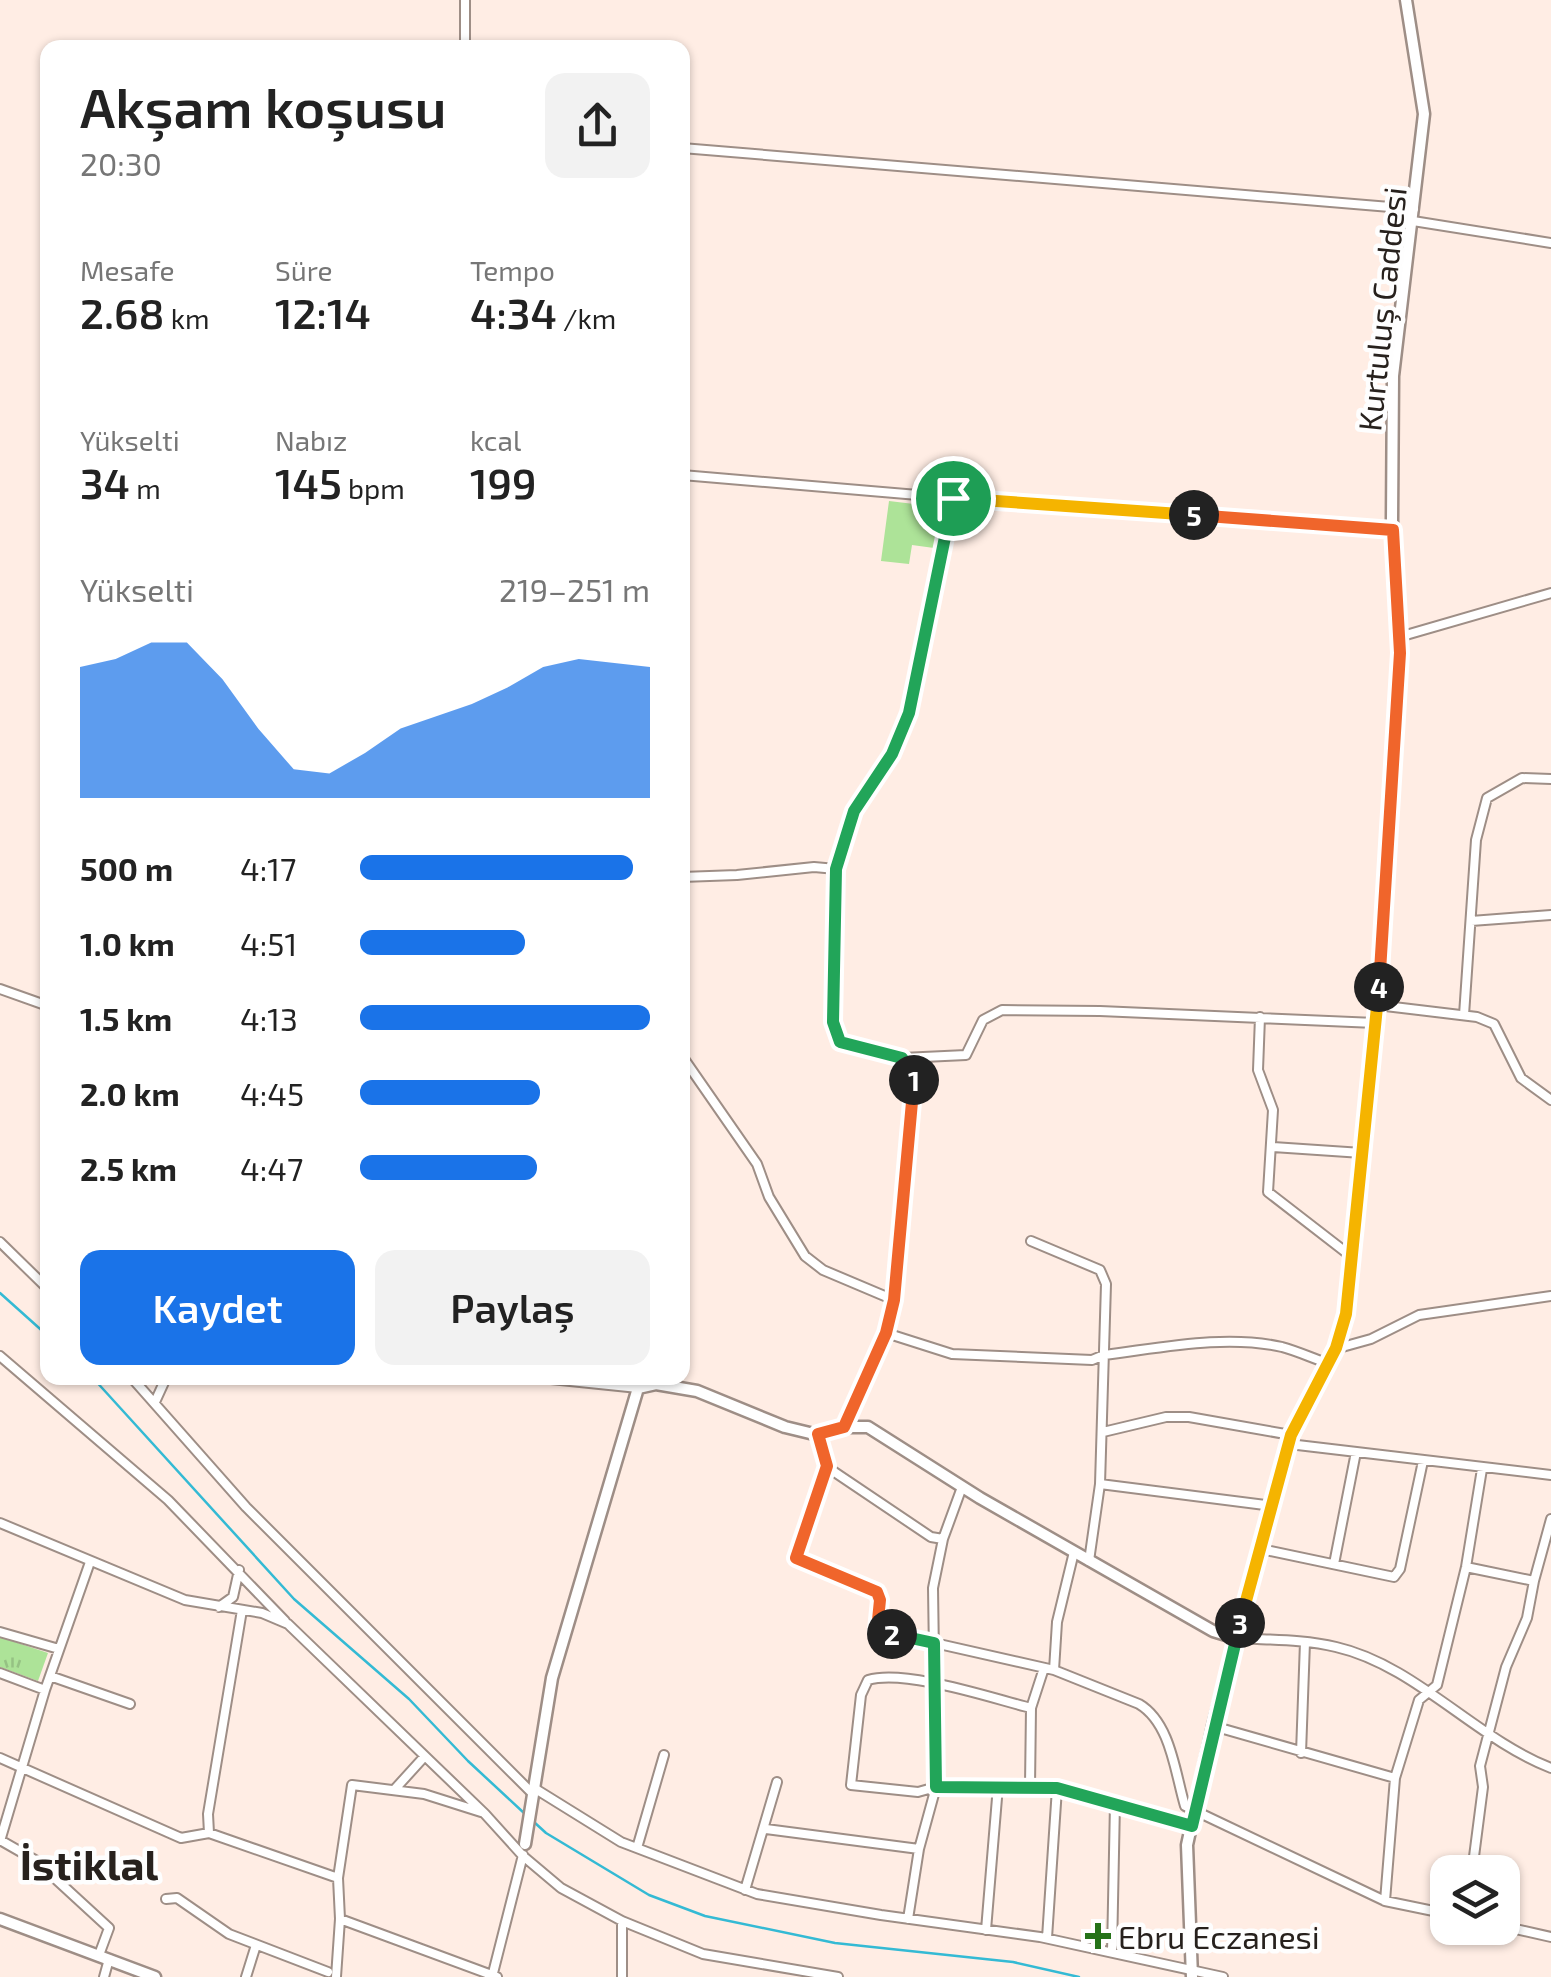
<!DOCTYPE html>
<html lang="tr">
<meta charset="utf-8">
<style>
:root{--surface:#fff;--page:#f2f2f2;--text:#222;--muted:#767676;--accent:#1a73e8}
body{margin:0;font-family:"Exo 2",sans-serif;background:var(--page);color:var(--text);height:100vh;display:flex;flex-direction:column;font-size:38px;white-space:nowrap}
*{box-sizing:border-box;margin:0}
p{font-size:32px;color:var(--muted)}
.icon{flex:none;width:55px;height:55px;fill:none;stroke:currentColor;stroke-width:2;stroke-linecap:round;stroke-linejoin:round}
.map{position:relative;flex:1;overflow:hidden}
.panel{position:absolute;left:40px;top:40px;width:650px;height:1345px;display:flex;flex-direction:column;background:var(--surface);border-radius:20px;box-shadow:0 2px 8px #0004}
.panel>*{flex:none}
.buttons{position:absolute;left:1430px;top:1855px;display:grid;gap:20px}
.buttons a{display:grid;place-items:center;width:90px;height:90px;border-radius:20px;background:var(--surface);box-shadow:0 2px 8px #0004;font-size:50px}
.pin{position:absolute;display:grid;place-items:center;width:85px;height:85px;color:#fff;margin:-42px;border:5px solid #fff;border-radius:50%;box-shadow:0 2px 10px #0007}
.km{position:absolute;width:50px;height:50px;margin:-25px;border-radius:50%;background:#222;color:#fff;font-size:28px;line-height:50px;text-align:center}
.round{display:grid;place-items:center;flex:none;width:105px;height:105px;border-radius:20px;background:var(--page)}
.summary{display:flex;align-items:center;justify-content:space-between;height:170px;padding:0 40px}
h1{font-size:55px;font-weight:600;line-height:75px}
.figures{display:grid;grid-template-columns:repeat(3,1fr);gap:15px;height:170px;padding:10px 40px}
.figures div{display:grid;align-content:center}
.figures b{font-size:42px;font-weight:600}
.figures small{font-size:28px;font-weight:400}
.figures p{font-size:28px}
.chart{height:280px;padding:20px 40px}
.chart p{display:flex;justify-content:space-between}
.chart svg{width:100%;height:180px;margin-top:10px;fill:var(--accent);opacity:.7}
.action{display:flex;gap:20px;margin-top:auto;padding:20px 40px}
.action a{flex:1;height:115px;border-radius:20px;background:var(--accent);color:#fff;font-size:40px;font-weight:600;line-height:115px;text-align:center}
.action a+a{background:var(--page);color:var(--text)}
ul{padding:0 40px;list-style:none;font-size:32px}
li{display:grid;grid-template-columns:160px 120px 1fr;align-items:center;height:75px}
li i{height:25px;border-radius:12px;background:var(--accent)}
.map>svg:first-child{display:block}
.grass{fill:#ade398}
.park{fill:url(#park-tufts)}
.lines{fill:none;stroke-linecap:round;stroke-linejoin:round}
.stream{stroke:#34bad4;stroke-width:2.5}
.street-casing{stroke:#9e8e86;stroke-width:12}
.secondary-casing{stroke:#9e8e86;stroke-width:15}
.street{stroke:#fff;stroke-width:8}
.secondary{stroke:#fff;stroke-width:10}
.split-1-casing{stroke:#fff;stroke-width:20}
.split-2-casing{stroke:#fff;stroke-width:20}
.split-3-casing{stroke:#fff;stroke-width:20}
.split-4-casing{stroke:#fff;stroke-width:20}
.split-5-casing{stroke:#fff;stroke-width:20}
.split-6-casing{stroke:#fff;stroke-width:20}
.split-1{stroke:#22a559;stroke-width:12}
.split-2{stroke:#f0652b;stroke-width:12}
.split-3{stroke:#22a559;stroke-width:12}
.split-4{stroke:#f5b400;stroke-width:12}
.split-5{stroke:#f0652b;stroke-width:12}
.split-6{stroke:#f5b400;stroke-width:12}
.poi-dot{fill:#257218;stroke:#fefefe;stroke-width:4}
.labels{text-anchor:middle;dominant-baseline:central;stroke-width:9;stroke-linejoin:round;paint-order:stroke}
.street-label{font-size:32px;fill:#27211d;stroke:#fefefe}
.poi-label{font-size:32px;fill:#27211d;stroke:#fefefe;text-anchor:start}
.district-label{font-size:42px;font-weight:bold;fill:#27211d;stroke:#fefefe}
</style>
<div class="map">
<svg width="1551" height="1977" viewBox="0 0 1551 1977">
<defs>
<pattern id="park-tufts" width="24" height="20" patternUnits="userSpaceOnUse" patternTransform="scale(2.5)"><rect width="24" height="20" fill="#ade398"/><path d="M3 7l-1-3M5 7V3M7 7l1-3M15 17l-1-3M17 17v-4M19 17l1-3" fill="none" stroke="#95c283"/></pattern>
</defs>
<rect width="100%" height="100%" fill="#ffede4"/>
<path class="grass" d="M889,501L939,507L934,548L912,545L909,564L881,561Z"/>
<path class="park" d="M0,1637L48,1653L38,1681L0,1667Z"/>
<g class="lines">
<path class="stream" d="M0,1293L48,1336
M93,1378L294,1599L409,1699L468,1761L524,1813
M534,1822L546,1833L649,1895L705,1916L835,1943L1013,1962L1079,1977"/>
<defs>
<path id="street" d="M465,0V48
M682,148L1414,209
M1413,221L1551,243
M682,475L953,498L1393,530
M953,498L909,713L892,755L853,811L836,869L833,1022L835,1035L840,1042L902,1058L966,1055L983,1020L1002,1010L1100,1011L1375,1023
M1399,637L1551,593
M682,877L737,875L814,867L836,869
M1471,921L1551,915
M0,989L48,1006
M1377,1005L1477,1017L1494,1024L1521,1078L1551,1100
M1464,1015L1476,840L1487,798L1522,778L1551,779
M1260,1017L1258,1070L1273,1110L1268,1192L1352,1257
M682,1056L757,1164L769,1197L805,1256L823,1270L894,1300
M1273,1147L1362,1153
M1031,1241L1100,1270L1106,1284L1100,1484L1089,1561
M0,1242L48,1289
M886,1333L952,1354L1092,1360L1104,1355C1161,1348 1225,1334 1282,1347C1297,1351 1312,1358 1327,1363
M1335,1349L1371,1339L1419,1315L1551,1296
M0,1356L168,1500L285,1621
M132,1378L246,1507L533,1794
M541,1378L638,1388L635,1378
M155,1402L166,1378
M844,1427L886,1333L894,1300L915,1075L902,1058
M1103,1432L1166,1417H1189L1291,1435
M818,1435L827,1467L796,1558L877,1592L880,1599L877,1630L1054,1670L1139,1704C1171,1723 1175,1773 1185,1806L1385,1901L1448,1914
M1289,1444L1551,1475
M827,1467L931,1537L943,1539
M1100,1484L1273,1506
M0,1523L185,1600L262,1613L288,1624L485,1814L523,1856L561,1888L622,1921L703,1954L838,1977
M1261,1549L1394,1577L1400,1569L1423,1461
M1334,1564L1356,1452
M1466,1567L1534,1581L1551,1519
M219,1607L233,1597L239,1570
M0,1632L59,1649
M1236,1638C1269,1640 1304,1639 1336,1647C1415,1665 1476,1739 1551,1768
M1054,1670L1057,1622L1074,1552
M0,1673L45,1690
M50,1676L130,1704
M1031,1708L1044,1668
M1213,1726L1395,1778
M1301,1753L1305,1642
M0,1758L181,1838L209,1833L338,1878L352,1785L424,1794L481,1812
M1030,1786L1031,1708C991,1698 906,1669 868,1680L861,1695L851,1785L918,1792L936,1787L1057,1788L1192,1826
M534,1788L621,1842L757,1894L881,1915L1040,1937L1223,1977
M394,1790L424,1757
M766,1829L919,1849
M209,1833L208,1814L242,1610
M0,1840L35,1860L109,1928L99,1955
M0,1841L45,1690L90,1562
M637,1848L664,1755
M1472,1872L1483,1787L1480,1766L1506,1667L1527,1618L1534,1581
M745,1890L777,1782
M166,1899L177,1898L229,1934L328,1972
M1385,1901L1395,1778L1419,1700L1437,1685L1466,1567L1482,1469
M340,1919L497,1977
M908,1919L919,1849L936,1787L933,1588L943,1539L962,1487
M622,1921V1977
M1502,1926L1551,1937
M986,1930L998,1786
M1047,1938L1057,1788
M1112,1952L1115,1803
M104,1977L109,1959
M246,1977L256,1945
M336,1977L340,1919L338,1878
M492,1977L523,1855"/>
<path id="secondary" d="M525,1844L552,1678L638,1388L656,1384L697,1391L785,1427L818,1435L844,1427H868L980,1498L1213,1631L1236,1638
M0,1919L155,1977
M1192,1977L1187,1845L1213,1726L1291,1435L1335,1349L1346,1314L1379,986L1400,653L1392,520L1393,376L1424,114L1406,0"/>
</defs>
<use href="#street" class="street-casing"/>
<use href="#secondary" class="secondary-casing"/>
<use href="#street" class="street"/>
<use href="#secondary" class="secondary"/>
</g>
<g class="lines">
<defs>
<path id="split-1" d="M914,1080V1075L902,1058L840,1042L833,1022L836,869L854,811L892,754L909,713L953,498"/>
<path id="split-2" d="M892,1634L877,1630L880,1600L877,1592L796,1558L827,1466L818,1434L844,1427L886,1333L894,1300L914,1080"/>
<path id="split-3" d="M892,1634L934,1643L936,1787L1057,1788L1192,1826L1240,1623"/>
<path id="split-4" d="M1240,1623L1291,1435L1336,1348L1346,1314L1379,987"/>
<path id="split-5" d="M1194,515L1393,530L1400,653L1379,987"/>
<path id="split-6" d="M953,498L1194,515"/>
</defs>
<use href="#split-1" class="split-1-casing"/>
<use href="#split-2" class="split-2-casing"/>
<use href="#split-3" class="split-3-casing"/>
<use href="#split-4" class="split-4-casing"/>
<use href="#split-5" class="split-5-casing"/>
<use href="#split-6" class="split-6-casing"/>
<use href="#split-1" class="split-1"/>
<use href="#split-2" class="split-2"/>
<use href="#split-3" class="split-3"/>
<use href="#split-4" class="split-4"/>
<use href="#split-5" class="split-5"/>
<use href="#split-6" class="split-6"/>
</g>
<path class="poi-dot" d="M1093 1921h10v10h10v10h-10v10h-10v-10h-10v-10h10z"/>
<g class="labels">
<g class="street-label">
<text transform="translate(1381 309) rotate(-84)">Kurtuluş Caddesi</text>
</g>
<g class="poi-label">
<text x="1118" y="1936">Ebru Eczanesi</text>
</g>
<g class="district-label">
<text x="89" y="1863">İstiklal</text>
</g>
</g>
</svg>
<div class="buttons">
<a><svg class="icon" aria-label="layers" viewBox="0 0 24 24"><path d="M12 4l9 5-9 5-9-5zM3 14l9 5 9-5"/></svg></a>
</div>
<div class="pin" style="left:953px;top:498px;background:#1e9e55"><svg class="icon" aria-label="arrive" viewBox="0 0 24 24"><path d="M6 21V4h12l-3 4 3 4H6"/></svg></div>
<b class="km" style="left:914px;top:1080px">1</b>
<b class="km" style="left:892px;top:1634px">2</b>
<b class="km" style="left:1240px;top:1623px">3</b>
<b class="km" style="left:1379px;top:987px">4</b>
<b class="km" style="left:1194px;top:515px">5</b>
<section class="panel">
<div class="summary"><div><h1>Akşam koşusu</h1><p>20:30</p></div><a class="round"><svg class="icon" aria-label="share" viewBox="0 0 24 24"><path d="M12 15V3M7 8l5-5 5 5M5 13v7h14v-7"/></svg></a></div>
<div class="figures">
<div><p>Mesafe</p><b>2.68<small> km</small></b></div>
<div><p>Süre</p><b>12:14</b></div>
<div><p>Tempo</p><b>4:34<small> /km</small></b></div>
</div>
<div class="figures">
<div><p>Yükselti</p><b>34<small> m</small></b></div>
<div><p>Nabız</p><b>145<small> bpm</small></b></div>
<div><p>kcal</p><b>199</b></div>
</div>
<div class="chart"><p><span>Yükselti</span>219–251 m</p>
<svg viewBox="0 0 160 44" preserveAspectRatio="none"><path d="M0 44V12L10 10L20 6L30 6L40 15L50 27L60 37L70 38L80 33L90 27L100 24L110 21L120 17L130 12L140 10L150 11L160 12V44z"/></svg>
</div>
<ul>
<li><b>500 m</b>4:17<i style="width:94%"></i></li>
<li><b>1.0 km</b>4:51<i style="width:57%"></i></li>
<li><b>1.5 km</b>4:13<i style="width:100%"></i></li>
<li><b>2.0 km</b>4:45<i style="width:62%"></i></li>
<li><b>2.5 km</b>4:47<i style="width:61%"></i></li>
</ul>
<div class="action"><a>Kaydet</a><a>Paylaş</a></div>
</section>
</div>
